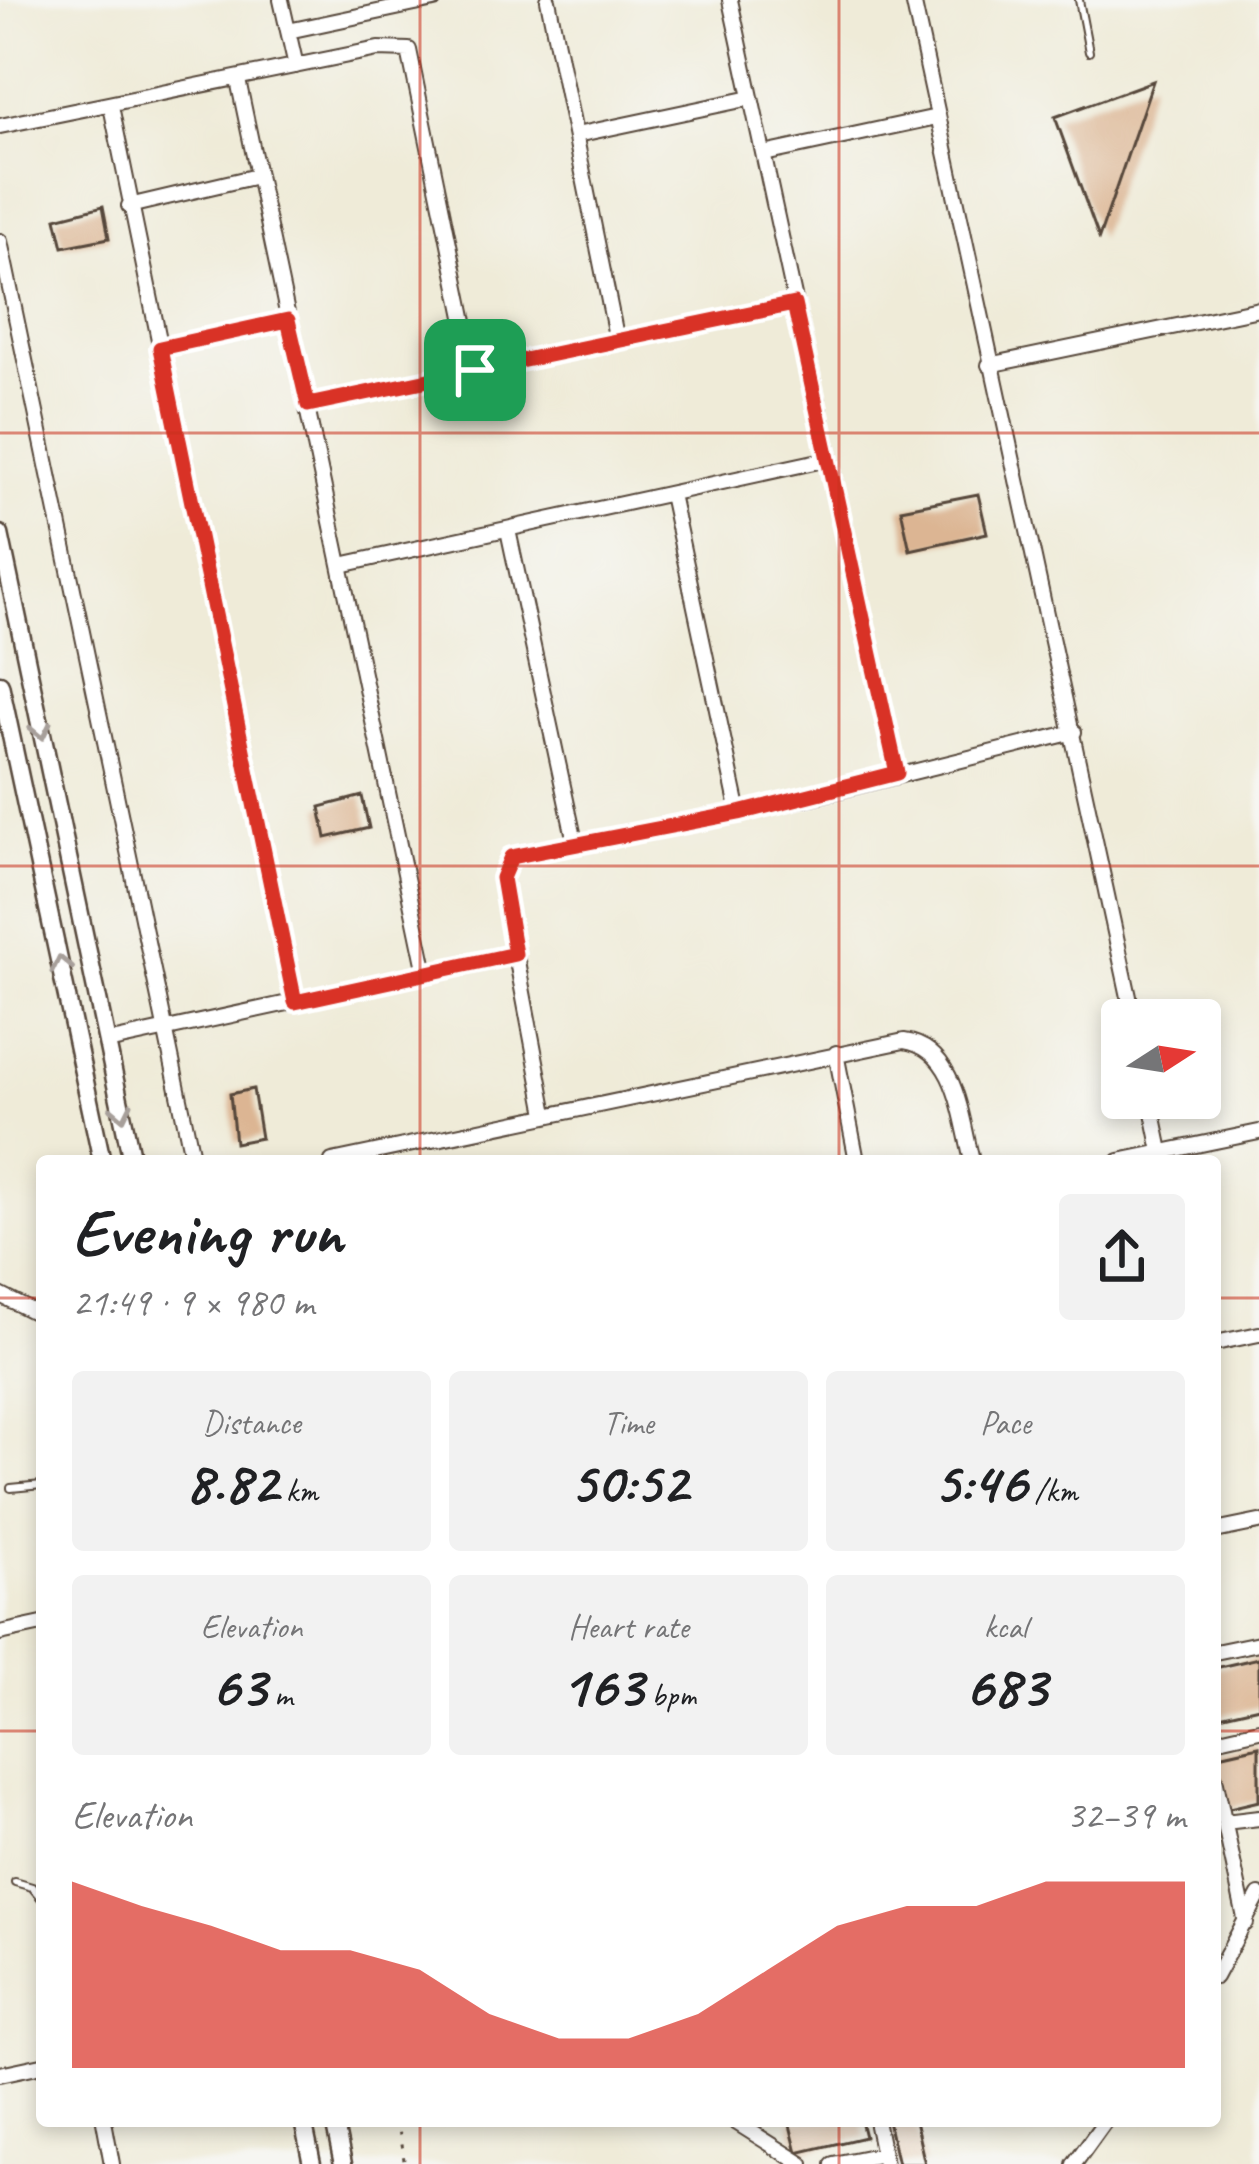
<!DOCTYPE html>
<meta charset="utf-8">
<style>
:root{--surface:#fff;--page:#f2f2f2;--text:#202124;--muted:#757577;--accent:#d93025}
body{margin:0;font-family:Caveat,sans-serif;background:var(--page);color:var(--text);height:100vh;display:flex;flex-direction:column;font-size:45px;white-space:nowrap}
*{box-sizing:border-box;margin:0}
p{font-size:39px;color:var(--muted)}
.icon{flex:none;width:66px;height:66px;fill:none;stroke:currentColor;stroke-width:2;stroke-linecap:round;stroke-linejoin:round}
.map{position:relative;flex:1;overflow:hidden}
.panel{position:absolute;left:36px;top:1155px;width:1185px;height:972px;display:flex;flex-direction:column;background:var(--surface);border-radius:12px;box-shadow:0 6px 18px #0003}
.panel>*{flex:none}
.needle{width:78px;rotate:78deg}
.buttons{position:absolute;left:1101px;top:999px;display:grid;gap:24px}
.buttons a{display:grid;place-items:center;width:120px;height:120px;border-radius:12px;background:var(--surface);box-shadow:0 6px 18px #0003;font-size:60px}
.pin{position:absolute;display:grid;place-items:center;width:102px;height:102px;color:#fff;margin:-51px;border-radius:24px;box-shadow:0 6px 18px #0006}
.round{display:grid;place-items:center;flex:none;width:126px;height:126px;border-radius:12px;background:var(--page)}
.overview{display:flex;align-items:center;justify-content:space-between;height:204px;padding:0 36px}
h1{font-size:66px;font-weight:700;line-height:90px}
.metrics{display:grid;grid-template-columns:repeat(3,1fr);gap:18px;height:204px;padding:12px 36px}
.metrics div{display:grid;align-content:center;border-radius:12px;background:var(--page);text-align:center}
.metrics b{font-size:60px;font-weight:700}
.metrics small{font-size:33px;font-weight:400}
.metrics p{font-size:33px}
.chart{height:336px;padding:24px 36px}
.chart p{display:flex;justify-content:space-between}
.chart svg{width:100%;height:216px;margin-top:12px;fill:var(--accent);opacity:.7}
.map>svg:first-child{display:block}
.building{fill:#dcb593}
.lines{fill:none;stroke-linecap:round;stroke-linejoin:round}
.service-casing{stroke:#56473a;stroke-width:10}
.minor-casing{stroke:#56473a;stroke-width:18}
.tertiary-casing{stroke:#56473a;stroke-width:21}
.path{stroke:#56473a;stroke-width:3;stroke-dasharray:3 9;stroke-linecap:butt}
.service{stroke:#fff;stroke-width:6}
.minor{stroke:#fff;stroke-width:14}
.tertiary{stroke:#fff;stroke-width:16}
.oneway{stroke:#a79f9a}
.route-casing{stroke:#fff;stroke-width:24}
.route{stroke:#d93025;stroke-width:15}
.grid{fill:none;stroke:#c8321e;stroke-width:3;stroke-opacity:0.55}
</style>
<div class="map">
<svg width="1259" height="2164" viewBox="0 0 1259 2164">
<rect width="100%" height="100%" fill="#f6f6f2"/>
<filter id="ink" filterUnits="userSpaceOnUse"><feTurbulence type="fractalNoise" baseFrequency=".00833" numOctaves="2"/><feDisplacementMap in="SourceGraphic" scale="24" xChannelSelector="R" yChannelSelector="G"/><feConvolveMatrix kernelMatrix="1 2 1 2 8 2 1 2 1" color-interpolation-filters="sRGB"/></filter>
<filter id="wash" filterUnits="userSpaceOnUse"><feTurbulence type="fractalNoise" baseFrequency=".004" numOctaves="4" result="noise"/><feDisplacementMap in="SourceGraphic" scale="48" xChannelSelector="R" yChannelSelector="G"/><feGaussianBlur stdDeviation="2.7" result="paint"/><feColorMatrix in="noise" values="0 0 0 0 0 0 0 0 0 0 0 0 0 0 0 0 0 1.4 0 .05"/><feComposite in="paint" operator="in"/></filter>
<g filter="url(#wash)">
<rect width="100%" height="100%" fill="#efebd8"/>
<g id="blocks">
<path class="building" d="M1153,81L1099,238L1055,117Z
M103,206L109,238L63,247L56,218Z
M978,494L987,533L910,550L901,509Z
M362,796L369,828L326,838L320,807Z
M253,1089L261,1138L235,1143L230,1094Z
M1259,1658V1707L1215,1717V1668Z
M1259,1746V1801L1225,1809L1215,1756Z
M789,2121H861L865,2137L797,2153Z
M888,2121H915L925,2164H898Z"/>
</g>
</g>
<g filter="url(#ink)">
<use href="#blocks" fill-opacity="0" stroke="#56473a" stroke-width="3"/>
<g class="lines">
<defs>
<path id="service" d="M1079,0L1089,52
M11,1488L42,1485
M15,1882L32,1887L42,1899"/>
<path id="minor" d="M281,0L296,66
M548,0L617,341
M730,0L897,773
M913,0L1134,1020
M288,31L434,0
M238,80L426,973
M111,106L295,1002
M0,126L378,49L409,50L475,370
M576,135L751,98
M764,154L937,117
M129,206L257,176
M0,241L193,1161
M161,348L288,320
M989,365L1259,309
M308,405L794,304
M671,494L739,813
M508,530L575,842
M341,565L828,459
M107,1042L515,954
M836,1053L857,1161
M1150,1098L1163,1161
M546,1114L506,903L503,878L511,857L812,797L1074,732
M332,1161L904,1041C956,1048 961,1117 972,1161
M1119,1161L1259,1132
M0,1295L42,1316
M1215,1343L1259,1334
M1215,1531L1259,1522
M0,1633L42,1624
M1215,1652L1259,1643
M1215,1740L1259,1730
M1215,1778L1246,1923
M1225,1822L1259,1818
M1215,1977L1259,1895
M0,2074L42,2065
M104,2121L112,2164
M734,2121L802,2164
M876,2121L885,2164
M833,2164L883,2154
M1074,2164L1105,2121"/>
<path id="tertiary" d="M0,534L132,1161
M0,684L102,1161
M303,2121L312,2164
M334,2121L343,2164"/>
</defs>
<use href="#service" class="service-casing"/>
<use href="#minor" class="minor-casing"/>
<use href="#tertiary" class="tertiary-casing"/>
<path class="path" d="M396,2121L405,2164"/>
<use href="#service" class="service"/>
<use href="#minor" class="minor"/>
<use href="#tertiary" class="tertiary"/>
</g>
<defs><path id="oneway-chevron" d="M-2-3.5L2.5 0L-2 3.5" fill="none" stroke-width="1.6" stroke-linecap="round" stroke-linejoin="round" transform="scale(3)"/></defs>
<g class="oneway">
<use href="#oneway-chevron" transform="translate(41 731) rotate(78)"/>
<use href="#oneway-chevron" transform="translate(61 964) rotate(-102)"/>
<use href="#oneway-chevron" transform="translate(122 1112) rotate(78)"/>
</g>
</g>
<g class="lines" filter="url(#ink)">
<defs>
<path id="route" d="M794,304L897,773L739,813L511,857L502,878L515,954L295,1002L160,348L288,320L308,405Z"/>
</defs>
<use href="#route" class="route-casing"/>
<use href="#route" class="route"/>
</g>
<path class="grid" d="M420,0V1161M839,0V1161M0,433H1259M0,866H1259M0,1298H42M1215,1298H1259M0,1731H42M1215,1731H1259M420,2121V2164M839,2121V2164"/>
</svg>
<div class="buttons">
<a><svg class="needle" viewBox="-14 -14 28 28"><path d="M0-13l5 13h-10z" fill="#e53935"/><path d="M0 13l5-13h-10z" fill="#757577"/></svg></a>
</div>
<div class="pin" style="left:475px;top:370px;background:#1e9e55"><svg class="icon" aria-label="arrive" viewBox="0 0 24 24"><path d="M6 21V4h12l-3 4 3 4H6"/></svg></div>
<section class="panel">
<div class="overview"><div><h1>Evening run</h1><p>21:49 · 9 × 980 m</p></div><a class="round"><svg class="icon" aria-label="share" viewBox="0 0 24 24"><path d="M12 15V3M7 8l5-5 5 5M5 13v7h14v-7"/></svg></a></div>
<div class="metrics">
<div><p>Distance</p><b>8.82<small> km</small></b></div>
<div><p>Time</p><b>50:52</b></div>
<div><p>Pace</p><b>5:46<small> /km</small></b></div>
</div>
<div class="metrics">
<div><p>Elevation</p><b>63<small> m</small></b></div>
<div><p>Heart rate</p><b>163<small> bpm</small></b></div>
<div><p>kcal</p><b>683</b></div>
</div>
<div class="chart"><p><span>Elevation</span>32–39 m</p>
<svg viewBox="0 0 160 44" preserveAspectRatio="none"><path d="M0 44V6L10 11L20 15L30 20L40 20L50 24L60 33L70 38L80 38L90 33L100 24L110 15L120 11L130 11L140 6L150 6L160 6V44z"/></svg>
</div>
</section>
</div>
